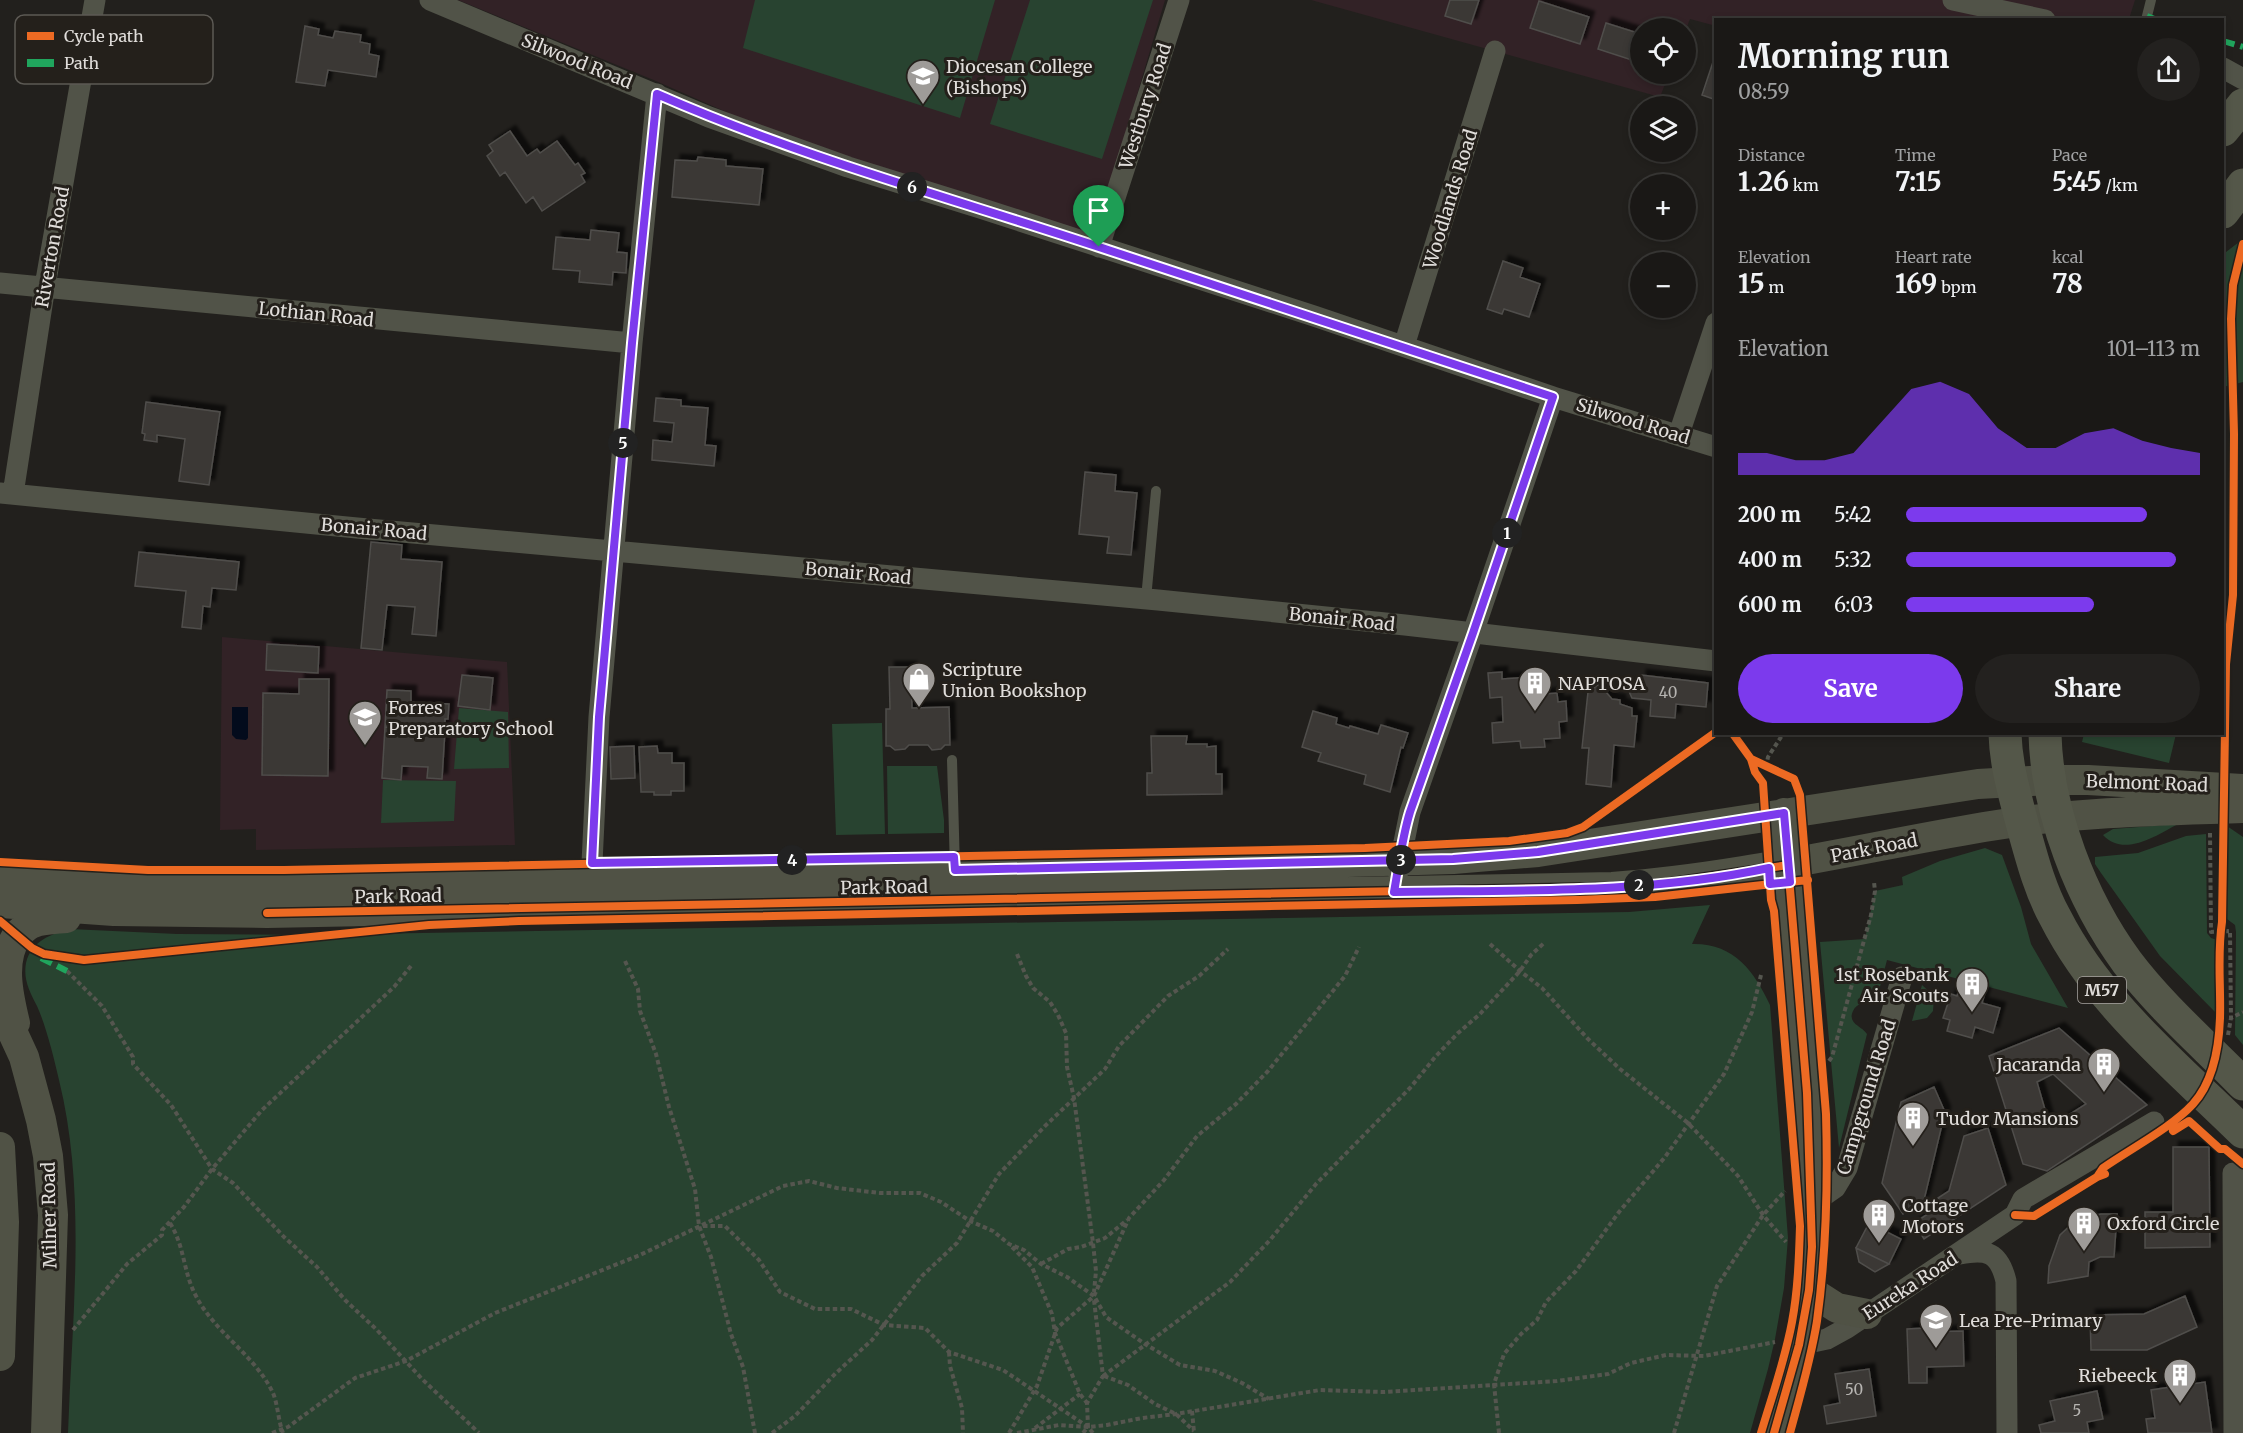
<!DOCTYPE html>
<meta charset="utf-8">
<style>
:root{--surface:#1a1816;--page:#23211f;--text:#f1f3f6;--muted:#9fa0a1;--line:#383735;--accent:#7c3aed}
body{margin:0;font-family:Merriweather,serif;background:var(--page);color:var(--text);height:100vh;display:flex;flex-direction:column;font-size:22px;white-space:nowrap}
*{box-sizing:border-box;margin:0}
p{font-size:20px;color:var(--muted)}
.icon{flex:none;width:33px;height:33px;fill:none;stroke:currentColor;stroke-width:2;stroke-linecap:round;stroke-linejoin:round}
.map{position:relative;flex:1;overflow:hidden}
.details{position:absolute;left:1714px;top:18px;width:510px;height:717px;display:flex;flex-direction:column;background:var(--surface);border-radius:0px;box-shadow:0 3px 9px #0003,0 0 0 2px var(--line)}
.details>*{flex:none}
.buttons{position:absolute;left:1630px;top:18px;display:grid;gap:12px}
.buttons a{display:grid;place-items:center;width:66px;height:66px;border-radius:50%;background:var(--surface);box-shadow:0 3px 9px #0003,0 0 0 2px var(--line);font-size:30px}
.pin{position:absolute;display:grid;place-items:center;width:51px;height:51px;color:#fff;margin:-62px -26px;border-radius:50% 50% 50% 0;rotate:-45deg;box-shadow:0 0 6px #0007}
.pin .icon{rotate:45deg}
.km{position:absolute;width:30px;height:30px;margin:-15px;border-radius:50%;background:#222;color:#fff;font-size:16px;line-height:30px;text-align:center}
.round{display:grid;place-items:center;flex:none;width:63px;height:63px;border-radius:32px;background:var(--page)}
.overview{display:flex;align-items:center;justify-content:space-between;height:102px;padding:0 24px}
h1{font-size:33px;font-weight:700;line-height:45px}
.metrics{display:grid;grid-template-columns:repeat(3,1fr);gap:9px;height:102px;padding:6px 24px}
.metrics div{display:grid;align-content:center}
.metrics b{font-size:26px;font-weight:700}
.metrics small{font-size:16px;font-weight:400}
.metrics p{font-size:16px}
.chart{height:168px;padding:12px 24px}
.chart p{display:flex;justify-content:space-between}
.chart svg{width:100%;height:108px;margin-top:6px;fill:var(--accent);opacity:.7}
.action{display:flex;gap:12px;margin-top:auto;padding:12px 24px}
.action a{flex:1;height:69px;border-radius:36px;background:var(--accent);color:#fff;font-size:24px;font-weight:700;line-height:69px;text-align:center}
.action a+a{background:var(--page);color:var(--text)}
ul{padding:0 24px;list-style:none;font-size:20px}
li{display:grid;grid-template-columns:96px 72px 1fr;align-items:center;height:45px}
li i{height:15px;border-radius:8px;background:var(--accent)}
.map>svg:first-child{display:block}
.education{fill:#322226}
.green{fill:#284330}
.water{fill:#030b1c}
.building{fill:#3a3835;stroke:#504e4b;stroke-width:1.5;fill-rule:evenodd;filter:url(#shadow)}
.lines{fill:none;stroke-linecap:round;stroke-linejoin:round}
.path{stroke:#55564f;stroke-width:4;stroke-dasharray:4.5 3;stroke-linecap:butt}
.lane{stroke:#515348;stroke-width:10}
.street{stroke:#515348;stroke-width:21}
.secondary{stroke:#505245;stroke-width:30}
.primary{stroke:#545749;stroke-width:33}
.quiet{stroke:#20a55d;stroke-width:6;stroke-dasharray:12 6;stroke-linecap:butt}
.cycleway-casing{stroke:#24201b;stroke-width:11}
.cycleway{stroke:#ed6a23;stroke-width:8}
.route-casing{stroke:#fff;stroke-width:12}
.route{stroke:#7c3aed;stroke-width:8}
.labels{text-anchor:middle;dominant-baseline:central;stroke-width:6;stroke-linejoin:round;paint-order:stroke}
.number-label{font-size:15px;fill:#b6b4b1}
.shield{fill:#24201b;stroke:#a8a4a1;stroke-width:1.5}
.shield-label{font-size:16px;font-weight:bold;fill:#e0ddda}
.street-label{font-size:18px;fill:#e0ddda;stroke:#24201b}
.poi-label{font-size:18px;fill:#e0ddda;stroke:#24201b;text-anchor:start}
.key{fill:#24201b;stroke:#5c5954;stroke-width:1.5}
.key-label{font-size:16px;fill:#e0ddda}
</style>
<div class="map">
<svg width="2243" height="1433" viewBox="0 0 2243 1433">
<defs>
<filter id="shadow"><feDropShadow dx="5.5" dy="-5.5" stdDeviation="1.5" flood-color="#0009"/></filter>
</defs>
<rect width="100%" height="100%" fill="#22201d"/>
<path class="education" d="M458,0H1165L1095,237L767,130L656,81Z
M1311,0H2135L2129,19L1716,20V26L1690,19L1686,29L1641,28V74H1669L1660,97Z
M222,637L507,662L515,845L256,850V829L220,830Z"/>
<path class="green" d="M755,0H995L960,118L743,48Z
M1030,0H1153L1102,159L990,124Z
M2243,239V382L2223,387V257L2226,252Z
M459,708L508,712L509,768L454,769Z
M882,723L885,834L836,835L832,724Z
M2084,734H2176L2169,763L2082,742Z
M887,766H937L944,820V833L888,834Z
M383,780L456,781L454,821L381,823Z
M2178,824C2157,835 2124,858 2103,835L2113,829Z
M2227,826L2243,837V1045L2235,1035L2236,932L2235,925L2227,919Z
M2206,834L2207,933L2211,938L2217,940L2216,1013L2160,956L2101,873L2095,864V857L2138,853L2186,836Z
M1985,848L2002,855L2021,907L2031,944L2068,1008L1887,960L1876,1002C1870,1005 1867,1002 1861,1004C1857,1005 1855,1007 1853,1011C1847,1024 1862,1026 1867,1034L1839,1148L1820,942L1865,939L1875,891L1903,885L1902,877L1940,861Z
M1710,905L1692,944C1734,943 1754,971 1770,1005L1788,1238L1784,1288L1775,1339L1768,1369L1750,1433H68C72,1316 87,1194 59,1080C54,1058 46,1026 37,1006C30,992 23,980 26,963C31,941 51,934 70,929L177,934L304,935L1629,912Z
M1922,985L1934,996L1933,1011L1927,1018L1912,1021Z"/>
<path class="water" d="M232,707H248V738L246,740L236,739L232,735Z"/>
<path class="building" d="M1450,0H1479L1471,24L1445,16Z
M1539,1L1589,17L1580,44L1530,28Z
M1606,23L1641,34V63L1598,49Z
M305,26L319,29L318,35L333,38L335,31L361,35L360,42L370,44L369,54L379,56L376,77L328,70L325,86L296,82Z
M1713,62L1716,63V100L1702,95Z
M510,131L527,156L537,149L540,153L557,141L575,165L578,163L585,173L581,175L585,182L542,211L533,197L526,203L505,172L500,176L487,156L493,151L489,145Z
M698,157L726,160V166L763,169L759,205L672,197L675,160L697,161Z
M591,230L619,233L617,252L627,253L626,273L613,272L612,285L579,282L580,271L553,269L556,237L590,240Z
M1503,261L1523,268L1520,277L1540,284L1529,317L1504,309L1502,314L1487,309Z
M656,398L681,400V406L708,408L705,445L716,446L714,466L652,460L653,440L672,442L674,423L654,421Z
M146,402L220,412L209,485L179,481L185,439L157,435V442L144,440L145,434L142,433Z
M1085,472L1116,475L1115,491L1137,493L1131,555L1107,553L1109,537L1079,534Z
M371,542L402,545L401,559L442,562L436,636L412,634L415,607L387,605L382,650L361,648Z
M139,552L239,562L236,590L212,588L210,607L203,606L201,629L182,627L186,591L135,586Z
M267,644L319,647L318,673L266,670Z
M889,667H911L912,708L949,707L950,745H945L941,749L932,750L928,745H909L905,749L895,750L890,746H886V709H890Z
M1502,672V679L1532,677L1533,695L1557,693L1558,702L1566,701L1567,721L1559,722L1560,738L1544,739L1545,747L1521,748L1520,741L1493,743L1492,723L1503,722L1502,697L1490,698L1488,673Z
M462,675L493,678L490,710L458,706Z
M1641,675L1708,683L1706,707L1676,704L1675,718L1650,716L1651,700L1632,698L1626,685L1640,686Z
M299,679H329L328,776L262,775L263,693L299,694Z
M1599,684L1612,699L1620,700V704L1632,708V716H1637L1634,747L1614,745L1611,787L1586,784L1589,748H1582L1588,692Z
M387,690L411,691V702L449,704L448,719H445V730L385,727Z
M1313,711L1337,718L1336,724L1349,728L1350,726L1378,734L1381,725L1408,733L1403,748L1401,747L1390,792L1364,784L1366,775L1318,761L1321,753L1302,747Z
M385,727L445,730L442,779L427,778L428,767L402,766L401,780L382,778Z
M1151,736H1187L1186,744H1207V747L1216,746V774H1222V794L1147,795V773H1152Z
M634,746L635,778L611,779L610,747Z
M657,746L658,753H672V763H684V791H671V795H654V792H641L639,747Z
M1960,986L1985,993L1982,1003L2000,1008L1993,1033L1975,1027L1972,1038L1947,1031L1950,1020L1943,1018L1951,994L1957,996Z
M2059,1028L2147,1105L2047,1171L2023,1164L1989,1056ZM2053,1074L2086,1104L2050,1127L2037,1082Z
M1934,1087L1945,1112L1924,1200L1903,1214L1882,1183L1901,1102Z
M1988,1128L2006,1185L1924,1239L1914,1223L1943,1204L1938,1198L1949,1191L1964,1136Z
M2173,1147H2209L2210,1247L2145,1248V1212H2173Z
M2101,1214H2117L2114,1257H2100L2089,1262L2088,1276L2048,1283L2049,1266L2060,1235L2072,1224L2088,1217Z
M1869,1223L1901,1239L1889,1264L1856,1248Z
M1856,1248L1889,1264L1875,1272L1859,1262Z
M2185,1296L2197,1327L2147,1350H2091L2090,1315L2144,1314Z
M1926,1328V1332L1963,1331L1964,1366L1927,1367V1383H1909L1907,1329Z
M1869,1369L1876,1416L1827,1424L1824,1406L1840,1403L1835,1374Z
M2205,1382L2212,1433H2148L2146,1419L2155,1418L2151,1390Z
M2097,1391L2103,1419L2087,1422L2089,1433H2041L2039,1425L2055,1421L2050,1401Z"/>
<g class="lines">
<path class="path" d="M1766,767L1768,757L1783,734
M2210,833L2211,932L2230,931L2231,1018L2243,1012
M1490,944L1520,971L1542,988L1587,1038L1620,1069L1688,1123L1738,1176L1763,1215L1786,1242
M1017,954L1026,976L1033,988L1050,1002L1058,1015L1066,1033L1067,1067L1074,1098L1093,1243L1096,1271L1094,1292
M625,961L638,989L640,1011L656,1054L669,1107L695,1189L699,1226L711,1257L731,1334L743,1367L755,1433
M67,971L102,1006L133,1057V1064L171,1105L212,1169L233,1183L284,1237L317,1267L345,1300L377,1330L422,1379L479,1433
M2228,1035L2231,1018
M1829,1061L1832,1057L1871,915L1875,891L1874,882
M170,1223C185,1247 183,1272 196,1296C215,1333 255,1355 273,1393C278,1405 278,1420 283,1433
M703,1226H725L759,1260L780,1292L815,1309H851L884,1325L925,1328L949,1352L1003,1370L1088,1427L1093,1433
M1012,1247L1032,1267L1052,1314L1055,1333L1080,1394L1087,1403
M1041,1264L1068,1249L1081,1247L1105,1238L1127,1220
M73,1330L127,1264L162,1235V1230L184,1207L212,1169L262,1110L394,987L411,966
M949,1352L950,1366L962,1408L963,1433
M1103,1376L1230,1282L1270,1240L1316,1184L1410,1088L1436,1056L1458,1033L1480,1014L1520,971L1531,955L1544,943
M1104,1376L1128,1385L1155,1404L1176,1414L1194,1431
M1192,1411L1194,1432
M1035,1428L1080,1394
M272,1433L288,1427L355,1378L406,1361L495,1313L640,1255L783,1186L809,1181L837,1188L880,1193H920L941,1202L970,1221L993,1231L1009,1244L1024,1250L1041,1264L1067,1277L1094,1296L1106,1317L1145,1344L1180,1365L1215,1371L1242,1383L1269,1399
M772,1433L795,1416L836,1373L872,1340L922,1276L957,1243L999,1174L1045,1126L1105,1069L1119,1046L1168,996L1199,976L1228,949
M1009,1433L1037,1386L1057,1328L1094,1296L1129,1218L1164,1180L1197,1136L1236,1104L1268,1071L1345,976L1359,947
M1017,1433L1059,1425L1088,1427L1107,1425L1142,1418L1176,1414L1320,1390L1384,1392L1557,1381L1608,1374L1631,1363L1666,1355L1704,1356L1775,1342
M1083,1433L1088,1427L1087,1403L1103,1376L1094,1300
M1499,1433L1494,1384L1504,1354L1521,1334L1537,1320L1546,1302L1576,1271L1619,1212L1665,1157L1724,1074L1752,1012L1761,975
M1674,1433L1717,1286L1763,1215L1785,1191"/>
<path class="lane" d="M2146,20L2151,0
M1146,599L1156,491
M952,760L955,870"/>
<path class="street" d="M430,0L709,117L848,167L980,208L1314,316L1553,397L1716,447
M1953,0L2045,20
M2223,68L2243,79
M1099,247L1179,0
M0,283L632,343
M1404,346L1495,51
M1679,434L1716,323
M0,493L357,528L1158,600L1405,625L1716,661
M13,494L45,286L95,0
M1398,872L1410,812L1473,633L1553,397
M593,892L592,863L599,717L632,343L657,94
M2233,1173L2234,1433
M1812,1204L1835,1188L1847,1168L1902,977
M1960,1254C1987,1249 1999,1252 2006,1281L2007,1433
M1799,1345L1827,1339L1847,1328L2015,1215L2023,1199L2154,1122"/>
<path class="secondary" d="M0,875L81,881L286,884L1246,865L1453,859L1538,852L1978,784L2050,780H2088L2243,789
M0,903L114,911L267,913L1612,887C1738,878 1860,848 1984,827C2070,812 2157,811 2243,808
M0,1005L24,1057L41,1120L48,1156L53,1215L46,1433
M15,1023C8,994 0,959 18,934C23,930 27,925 33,923C43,919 56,919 66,918
M0,1147L4,1222L0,1356
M1809,1290L1837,1308L1867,1314
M1774,1433L1799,1345L1809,1290L1812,1247L1807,1093L1784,813"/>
<path class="primary" d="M2223,130L2243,105
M2223,212L2243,185
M2005,734C2006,765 2014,792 2022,823C2031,855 2039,888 2055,917C2099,1004 2175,1065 2243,1132
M2045,734C2047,812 2081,899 2127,962C2160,1006 2204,1044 2243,1084"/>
<path class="quiet" d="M2147,16L2157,20
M2223,41L2243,47
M41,958L67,971"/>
<defs>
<path id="cycleway" d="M1733,734L1751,759L1755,772L1763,783L1771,900L1774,911L1800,1226C1799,1258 1798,1290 1792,1322C1785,1360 1772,1396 1761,1433
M1751,759L1794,779L1800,795L1826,1114C1828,1181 1826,1255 1817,1321C1811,1359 1800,1396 1790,1433
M0,862L148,870H284L1365,848L1509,841L1567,833L1583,827L1716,732
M267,913L1612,887L1667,883L1788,865L1807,1093L1812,1247L1809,1290L1799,1345L1774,1433
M0,921L32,948L44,954L84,960L429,925L519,921L1577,900L1655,897L1808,880
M2173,1131L2189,1121L2220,1149H2225L2243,1164
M2097,1177L2103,1168C2130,1149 2171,1128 2193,1104C2213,1082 2219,1046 2220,1018C2221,986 2217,954 2222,922L2226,664L2233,595L2234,434L2231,319L2233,285L2243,244
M2015,1215L2034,1216L2097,1177L2105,1174"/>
</defs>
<use href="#cycleway" class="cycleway-casing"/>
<use href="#cycleway" class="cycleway"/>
</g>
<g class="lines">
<defs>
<path id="route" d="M1099,247L1553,397L1473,633L1410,812C1402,838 1399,865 1394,892C1519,890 1646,894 1769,868L1770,884L1790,882L1784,813L1538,852L1453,859L955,870L954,857L592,863L599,717L632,343L657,94C800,157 951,198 1099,247"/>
</defs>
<use href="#route" class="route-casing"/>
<use href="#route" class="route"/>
</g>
<defs>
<symbol id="school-pin" viewBox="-11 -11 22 30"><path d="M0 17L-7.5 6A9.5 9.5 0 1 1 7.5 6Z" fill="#9e9b98" stroke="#24201b"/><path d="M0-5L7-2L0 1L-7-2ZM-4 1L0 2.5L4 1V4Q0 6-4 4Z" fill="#fff"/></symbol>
<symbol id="shop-pin" viewBox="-11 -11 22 30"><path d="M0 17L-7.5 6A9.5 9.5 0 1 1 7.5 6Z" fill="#9e9b98" stroke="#24201b"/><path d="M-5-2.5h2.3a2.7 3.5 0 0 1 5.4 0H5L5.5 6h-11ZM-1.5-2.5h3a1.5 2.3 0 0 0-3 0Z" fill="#fff"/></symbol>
<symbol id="building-pin" viewBox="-11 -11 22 30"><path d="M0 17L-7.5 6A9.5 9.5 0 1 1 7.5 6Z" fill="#9e9b98" stroke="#24201b"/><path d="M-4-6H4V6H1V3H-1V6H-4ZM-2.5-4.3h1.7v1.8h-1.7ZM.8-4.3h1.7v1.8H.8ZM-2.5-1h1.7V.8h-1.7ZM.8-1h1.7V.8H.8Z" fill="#fff"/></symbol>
</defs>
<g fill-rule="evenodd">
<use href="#school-pin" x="904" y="57" width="38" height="52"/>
<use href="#shop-pin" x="900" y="660" width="38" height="52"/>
<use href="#building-pin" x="1516" y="664" width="38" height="52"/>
<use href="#school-pin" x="346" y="698" width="38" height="52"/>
<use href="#building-pin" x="1953" y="965" width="38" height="52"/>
<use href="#building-pin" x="2085" y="1045" width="38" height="52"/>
<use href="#building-pin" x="1894" y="1099" width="38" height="52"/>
<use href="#building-pin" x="1860" y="1196" width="38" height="52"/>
<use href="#building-pin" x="2065" y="1204" width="38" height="52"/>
<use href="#school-pin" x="1917" y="1301" width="38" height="52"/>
<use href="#building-pin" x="2161" y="1356" width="38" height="52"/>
</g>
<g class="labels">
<g class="number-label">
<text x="1668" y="692">40</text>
<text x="1854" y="1389">50</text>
<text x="2077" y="1410">5</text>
</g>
<rect class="shield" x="2078" y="977" width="48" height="26" rx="4.5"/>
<g class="shield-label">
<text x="2102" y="990">M57</text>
</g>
<g class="street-label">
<text transform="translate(577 61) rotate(22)">Silwood Road</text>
<text transform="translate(1145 106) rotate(-72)">Westbury Road</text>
<text transform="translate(1450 199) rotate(-73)">Woodlands Road</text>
<text transform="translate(52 247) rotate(-80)">Riverton Road</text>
<text transform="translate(316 314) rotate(6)">Lothian Road</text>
<text transform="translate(1633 421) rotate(17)">Silwood Road</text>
<text transform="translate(374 529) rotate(5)">Bonair Road</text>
<text transform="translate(858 573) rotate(5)">Bonair Road</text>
<text transform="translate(1342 619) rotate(6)">Bonair Road</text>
<text transform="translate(2147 783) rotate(2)">Belmont Road</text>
<text transform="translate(1874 848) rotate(-11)">Park Road</text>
<text transform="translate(884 887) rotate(-1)">Park Road</text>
<text transform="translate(398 896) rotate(-1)">Park Road</text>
<text transform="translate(1866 1097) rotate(-73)">Campground Road</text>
<text transform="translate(49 1215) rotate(-91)">Milner Road</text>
<text transform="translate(1910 1286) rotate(-33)">Eureka Road</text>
</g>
<g class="poi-label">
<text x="946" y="66">Diocesan College<tspan x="946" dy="21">(Bishops)</tspan></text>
<text x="942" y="669">Scripture<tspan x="942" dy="21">Union Bookshop</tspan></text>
<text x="1558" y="683">NAPTOSA</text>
<text x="388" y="707">Forres<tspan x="388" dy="21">Preparatory School</tspan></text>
<text x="1949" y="974" text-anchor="end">1st Rosebank<tspan x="1949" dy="21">Air Scouts</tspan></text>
<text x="2081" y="1064" text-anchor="end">Jacaranda</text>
<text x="1936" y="1118">Tudor Mansions</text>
<text x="1902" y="1205">Cottage<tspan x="1902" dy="21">Motors</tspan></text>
<text x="2107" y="1223">Oxford Circle</text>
<text x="1959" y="1320">Lea Pre-Primary</text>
<text x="2157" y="1375" text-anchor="end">Riebeeck</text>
</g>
</g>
<rect x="15" y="15" width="198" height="69" rx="9" class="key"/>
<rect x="27" y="32" width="27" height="8" fill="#ed6a23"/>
<rect x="27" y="59" width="27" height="8" fill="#20a55d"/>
<g class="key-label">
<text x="64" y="42">Cycle path</text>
<text x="64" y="69">Path</text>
</g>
</svg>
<div class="buttons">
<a><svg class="icon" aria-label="locate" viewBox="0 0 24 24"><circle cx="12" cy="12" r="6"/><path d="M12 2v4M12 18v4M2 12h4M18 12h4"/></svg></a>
<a><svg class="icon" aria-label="layers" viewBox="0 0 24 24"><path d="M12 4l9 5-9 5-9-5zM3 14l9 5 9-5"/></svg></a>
<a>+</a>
<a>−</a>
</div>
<div class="pin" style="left:1099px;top:247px;background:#1e9e55"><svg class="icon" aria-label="arrive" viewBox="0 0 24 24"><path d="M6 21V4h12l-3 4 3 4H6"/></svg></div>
<b class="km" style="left:1507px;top:533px">1</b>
<b class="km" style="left:1639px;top:885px">2</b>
<b class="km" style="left:1401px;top:860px">3</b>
<b class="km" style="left:792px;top:860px">4</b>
<b class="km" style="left:623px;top:443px">5</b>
<b class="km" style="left:912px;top:187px">6</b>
<section class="details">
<div class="overview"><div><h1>Morning run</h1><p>08:59</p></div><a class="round"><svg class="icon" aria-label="share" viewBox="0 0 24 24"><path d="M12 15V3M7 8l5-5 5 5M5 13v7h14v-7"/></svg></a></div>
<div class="metrics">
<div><p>Distance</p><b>1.26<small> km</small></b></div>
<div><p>Time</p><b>7:15</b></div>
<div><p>Pace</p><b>5:45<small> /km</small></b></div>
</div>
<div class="metrics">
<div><p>Elevation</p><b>15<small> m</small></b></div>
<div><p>Heart rate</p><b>169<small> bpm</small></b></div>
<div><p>kcal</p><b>78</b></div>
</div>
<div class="chart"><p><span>Elevation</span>101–113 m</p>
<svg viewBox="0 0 160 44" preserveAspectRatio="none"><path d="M0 44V35L10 35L20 38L30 38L40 35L50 22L60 9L70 6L80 11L90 25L100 33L110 33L120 27L130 25L140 30L150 33L160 35V44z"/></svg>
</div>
<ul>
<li><b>200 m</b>5:42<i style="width:82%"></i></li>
<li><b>400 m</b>5:32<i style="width:92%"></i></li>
<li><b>600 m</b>6:03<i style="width:64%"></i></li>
</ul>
<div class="action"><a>Save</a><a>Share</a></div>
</section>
</div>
